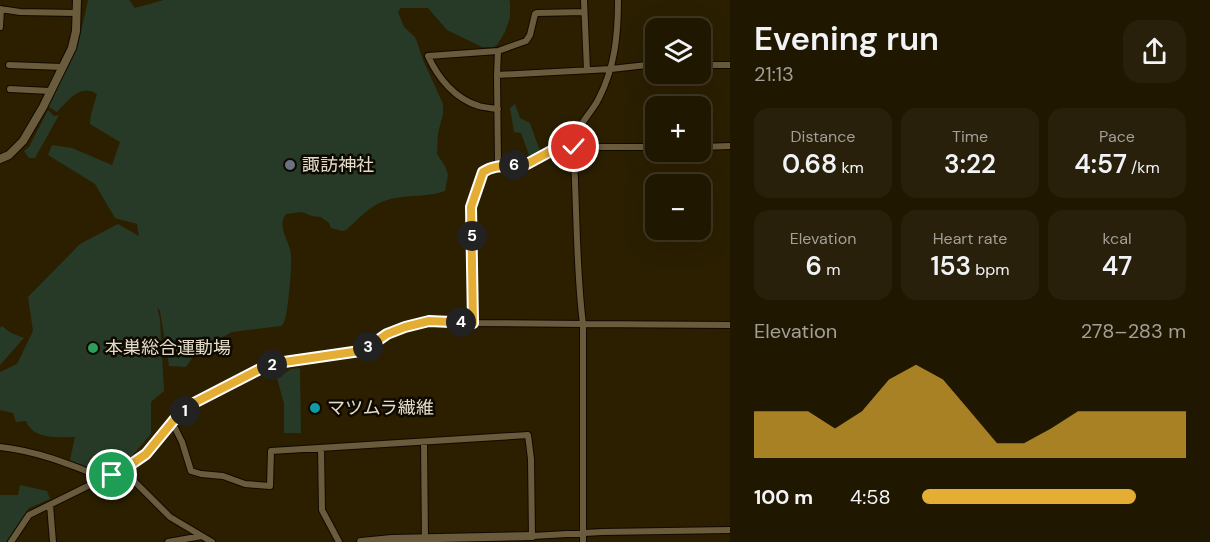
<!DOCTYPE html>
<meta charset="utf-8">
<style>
:root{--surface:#201700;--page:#28200a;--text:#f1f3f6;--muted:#a29f99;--line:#3d3622;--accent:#e4ae35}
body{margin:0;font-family:"DM Sans","Noto Sans JP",sans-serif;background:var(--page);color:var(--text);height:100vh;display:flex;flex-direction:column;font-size:22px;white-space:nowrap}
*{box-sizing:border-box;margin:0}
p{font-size:20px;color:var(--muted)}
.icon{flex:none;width:33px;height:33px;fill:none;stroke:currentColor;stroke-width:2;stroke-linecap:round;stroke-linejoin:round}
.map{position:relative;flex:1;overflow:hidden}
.panel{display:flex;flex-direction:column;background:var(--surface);width:480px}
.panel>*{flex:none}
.buttons{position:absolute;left:645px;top:18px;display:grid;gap:12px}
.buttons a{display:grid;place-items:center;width:66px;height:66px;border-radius:12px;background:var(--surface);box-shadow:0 6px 24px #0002,0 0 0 2px var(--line);font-size:30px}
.pin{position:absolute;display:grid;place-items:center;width:51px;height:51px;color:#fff;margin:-26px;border:3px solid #fff;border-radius:50%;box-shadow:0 2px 6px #0007}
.km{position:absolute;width:30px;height:30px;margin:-15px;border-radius:50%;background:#222;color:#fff;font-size:16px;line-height:30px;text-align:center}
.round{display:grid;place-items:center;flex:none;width:63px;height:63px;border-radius:18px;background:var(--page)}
.head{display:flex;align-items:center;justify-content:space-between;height:102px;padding:0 24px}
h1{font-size:33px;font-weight:600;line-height:45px}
.metrics{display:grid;grid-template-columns:repeat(3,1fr);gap:9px;height:102px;padding:6px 24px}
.metrics div{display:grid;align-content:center;border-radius:15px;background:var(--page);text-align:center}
.metrics b{font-size:26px;font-weight:600}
.metrics small{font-size:16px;font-weight:400}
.metrics p{font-size:16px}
.chart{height:168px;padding:12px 24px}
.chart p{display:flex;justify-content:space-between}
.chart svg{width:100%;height:108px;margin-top:6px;fill:var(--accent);opacity:.7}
ul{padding:0 24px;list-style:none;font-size:20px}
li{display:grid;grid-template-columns:96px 72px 1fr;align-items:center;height:45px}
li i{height:15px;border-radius:8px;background:var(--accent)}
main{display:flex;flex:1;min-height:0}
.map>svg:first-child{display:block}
.green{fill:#273a27}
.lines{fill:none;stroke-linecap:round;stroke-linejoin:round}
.minor-casing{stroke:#120900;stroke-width:8}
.tertiary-casing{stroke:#120900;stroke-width:10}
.minor{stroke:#6a5b3c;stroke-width:6}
.tertiary{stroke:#6a5b3c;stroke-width:8}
.route-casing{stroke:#fff;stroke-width:12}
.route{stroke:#e4ae35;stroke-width:8}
.worship-dot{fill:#6b7280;stroke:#0f0a01;stroke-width:2}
.leisure-dot{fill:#2e9e5b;stroke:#0f0a01;stroke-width:2}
.culture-dot{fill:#0f9aa8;stroke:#0f0a01;stroke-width:2}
.labels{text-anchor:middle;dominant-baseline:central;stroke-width:5;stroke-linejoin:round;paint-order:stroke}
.poi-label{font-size:18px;fill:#e4dcca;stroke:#0f0a01;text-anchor:start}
</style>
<main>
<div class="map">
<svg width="730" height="542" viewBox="0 0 730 542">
<rect width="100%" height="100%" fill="#2b1f00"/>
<path class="green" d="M88,0H129L135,8L164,0H509L510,2V17L505,32L497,45L493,47H482L447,30L428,8H401L398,12L404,27L415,37L417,42L423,60L443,104V114L438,133L437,154L445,166L448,175L445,191C425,198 403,194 384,201C369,206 358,220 346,230L342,231L331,228L329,223L321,217L312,216L302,212L286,214C276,227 290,241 291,255C292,265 288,315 284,322C283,324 282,325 281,326L232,332L197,351L186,367L169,366L160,311L157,307L160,319L164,391L151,402V434L124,465L104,474L70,460L75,437C58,437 33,440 26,421L16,422L13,413L0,410V372L17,364L33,331L28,297L80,244L118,224L139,236L137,224L115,218L95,184L48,155L52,145L72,148L112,165L120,142L90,124L91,114L97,94C80,83 68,101 57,112L48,106L78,45Z
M515,104L520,118L530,123L541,154L529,155L521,133L514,132L510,108Z
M48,110L54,116L59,115L35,158H29L24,151L29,147Z
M2,326L11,333L24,338L0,365V328Z
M300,368L301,433H284V404L277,378L291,369Z
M20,485L47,491L50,499L29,508L6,542H0V495H18Z"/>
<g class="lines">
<defs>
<path id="minor" d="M584,0L587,70
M0,9L20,12L77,13
M0,27L1,9
M9,65L62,67
M700,65H730
M497,75L611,69L656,64
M10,89L50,91
M498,109C492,108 485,108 479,106C455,99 438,78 428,56L498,51L526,41L530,35L535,14L537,13L584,12
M575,147H656
M700,147L730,146
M498,166L497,75L498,51
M473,323L471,207L483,172C497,163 512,168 527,164L575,138
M172,422L182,442L191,471L201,474L223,476L245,484L270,486L271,451L528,435L531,459L532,536L602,532L730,530
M424,442L425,541
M0,447C37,451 69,464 104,478
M321,449L322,510L339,542
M123,470L170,517L212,542
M50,505L53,542
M11,542L29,515L104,478L123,470L146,454L174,420L192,404L259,369L284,362L360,351L367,348L387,334L405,327L429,321L473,323L583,324L730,325
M168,542L202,536
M583,542V324C577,277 577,230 575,183C575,170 572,148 575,137C580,122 593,111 599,98C615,67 618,34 618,0"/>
<path id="tertiary" d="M0,159L9,155L23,141L43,107L72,48L76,31L77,0
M361,542L392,539L532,536"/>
</defs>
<use href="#minor" class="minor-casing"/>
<use href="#tertiary" class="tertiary-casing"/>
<use href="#minor" class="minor"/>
<use href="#tertiary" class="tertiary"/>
</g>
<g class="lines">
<defs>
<path id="route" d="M112,475L123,470L146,454L174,420L192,404L260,369L284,362L360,351L367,348L387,334L405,327L429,321L473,323L471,207L483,172C498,162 511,169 527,164L575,138L574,147"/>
</defs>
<use href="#route" class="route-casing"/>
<use href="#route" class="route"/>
</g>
<circle class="worship-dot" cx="290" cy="165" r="6"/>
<circle class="leisure-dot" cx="93" cy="348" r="6"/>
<circle class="culture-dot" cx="315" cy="408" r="6"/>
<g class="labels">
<g class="poi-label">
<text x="302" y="165">諏訪神社</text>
<text x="105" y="348">本巣総合運動場</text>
<text x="327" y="408">マツムラ繊維</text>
</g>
</g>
</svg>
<div class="buttons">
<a><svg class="icon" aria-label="layers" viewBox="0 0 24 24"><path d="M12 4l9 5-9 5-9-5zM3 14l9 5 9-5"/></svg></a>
<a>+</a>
<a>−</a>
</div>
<div class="pin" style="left:112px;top:475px;background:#1e9e55"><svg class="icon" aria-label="arrive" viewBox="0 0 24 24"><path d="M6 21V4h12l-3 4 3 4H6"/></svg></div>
<div class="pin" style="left:574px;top:147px;background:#d93025"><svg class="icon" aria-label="check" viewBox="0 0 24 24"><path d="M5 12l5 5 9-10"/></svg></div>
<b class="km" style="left:185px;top:411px">1</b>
<b class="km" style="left:272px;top:365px">2</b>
<b class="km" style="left:368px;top:347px">3</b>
<b class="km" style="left:461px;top:322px">4</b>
<b class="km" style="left:472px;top:236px">5</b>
<b class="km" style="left:514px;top:165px">6</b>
</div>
<section class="panel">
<div class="head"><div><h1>Evening run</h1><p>21:13</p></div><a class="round"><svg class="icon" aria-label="share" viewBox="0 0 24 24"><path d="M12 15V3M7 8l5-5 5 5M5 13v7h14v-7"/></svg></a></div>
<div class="metrics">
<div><p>Distance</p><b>0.68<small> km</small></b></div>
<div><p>Time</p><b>3:22</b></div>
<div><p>Pace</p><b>4:57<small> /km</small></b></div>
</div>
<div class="metrics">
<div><p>Elevation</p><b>6<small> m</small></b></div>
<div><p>Heart rate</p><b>153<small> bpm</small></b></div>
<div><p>kcal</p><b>47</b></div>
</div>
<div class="chart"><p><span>Elevation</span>278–283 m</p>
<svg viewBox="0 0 160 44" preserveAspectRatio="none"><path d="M0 44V25L10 25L20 25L30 32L40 25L50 12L60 6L70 12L80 25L90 38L100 38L110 32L120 25L130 25L140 25L150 25L160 25V44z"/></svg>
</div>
<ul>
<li><b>100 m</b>4:58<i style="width:81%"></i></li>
</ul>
</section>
</main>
